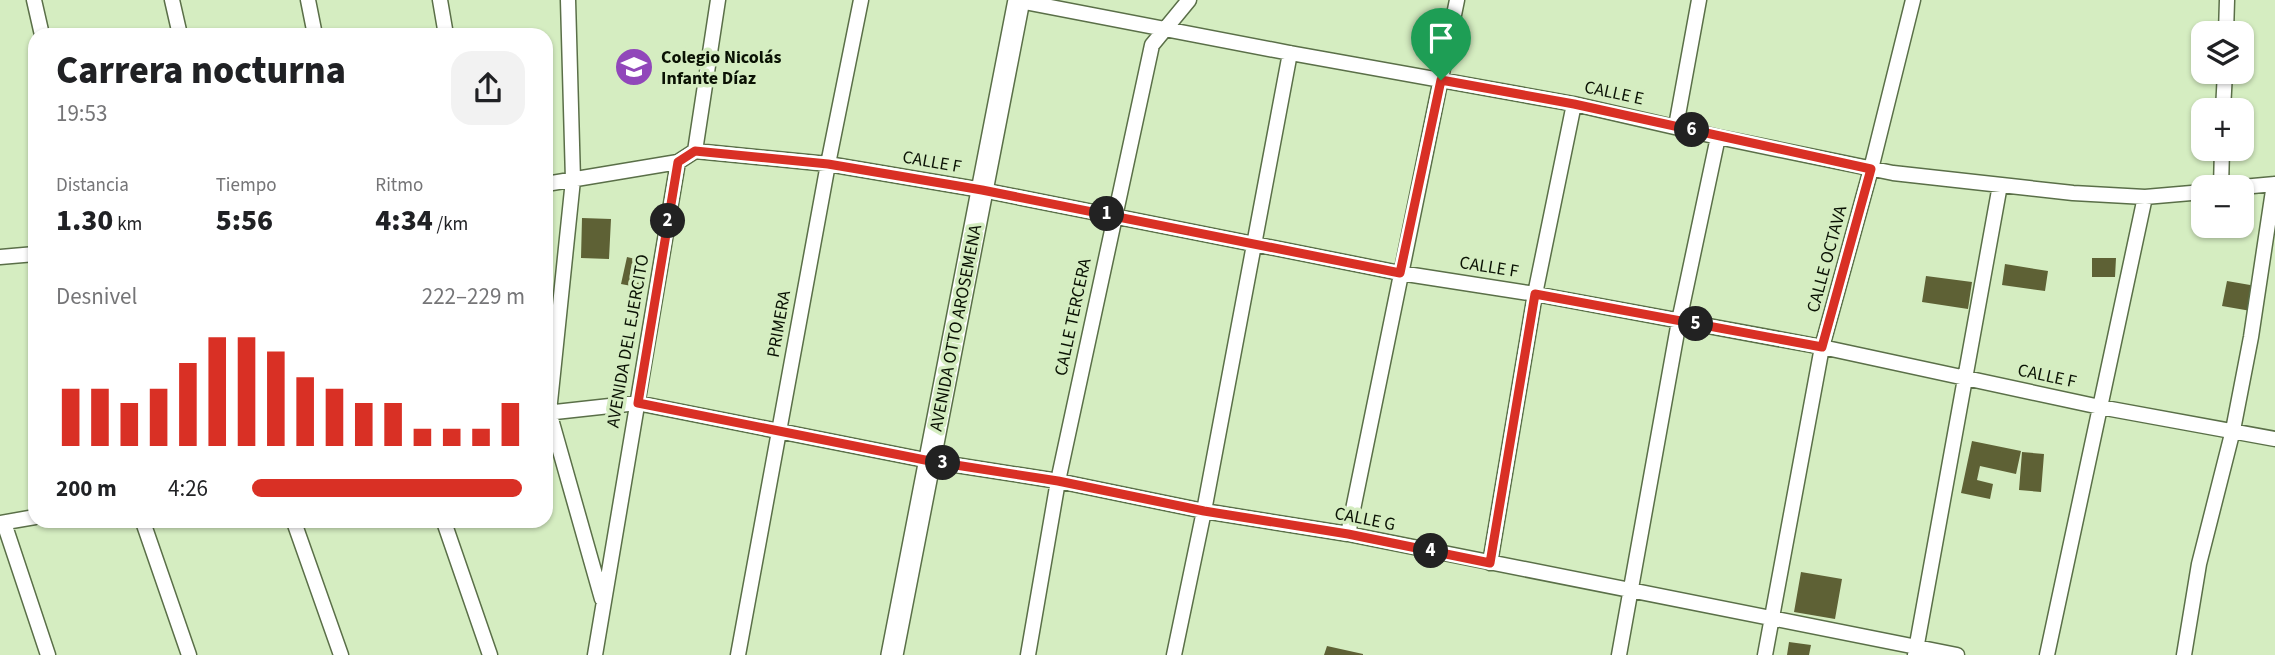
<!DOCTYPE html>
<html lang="es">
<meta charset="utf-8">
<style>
:root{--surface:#fff;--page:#f2f2f2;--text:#202124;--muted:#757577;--accent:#d93025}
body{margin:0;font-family:"Source Sans 3",sans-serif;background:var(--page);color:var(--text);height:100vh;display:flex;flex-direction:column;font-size:26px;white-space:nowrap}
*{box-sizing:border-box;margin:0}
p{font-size:23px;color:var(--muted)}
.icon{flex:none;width:38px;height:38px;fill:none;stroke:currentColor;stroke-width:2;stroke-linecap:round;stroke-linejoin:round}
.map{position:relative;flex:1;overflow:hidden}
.side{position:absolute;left:28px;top:28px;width:525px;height:500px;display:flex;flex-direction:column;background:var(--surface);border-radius:21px;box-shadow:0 2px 5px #0004}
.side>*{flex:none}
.buttons{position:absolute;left:2191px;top:21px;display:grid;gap:14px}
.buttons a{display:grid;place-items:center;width:63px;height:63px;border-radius:14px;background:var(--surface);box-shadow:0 2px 5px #0004;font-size:35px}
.pin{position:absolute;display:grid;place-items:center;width:60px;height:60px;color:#fff;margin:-72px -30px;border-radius:50% 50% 50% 0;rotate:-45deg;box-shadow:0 0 7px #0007}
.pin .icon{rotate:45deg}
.km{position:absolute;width:35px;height:35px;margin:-18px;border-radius:50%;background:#222;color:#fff;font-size:19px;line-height:35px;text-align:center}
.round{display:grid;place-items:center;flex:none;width:74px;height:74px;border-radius:21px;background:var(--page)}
.head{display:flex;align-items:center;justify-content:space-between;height:119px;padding:0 28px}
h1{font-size:38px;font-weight:800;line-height:52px}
.figures{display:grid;grid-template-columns:repeat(3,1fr);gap:10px;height:119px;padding:7px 28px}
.figures div{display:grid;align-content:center}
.figures b{font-size:30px;font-weight:800}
.figures small{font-size:19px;font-weight:400}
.figures p{font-size:19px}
.chart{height:196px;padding:14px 28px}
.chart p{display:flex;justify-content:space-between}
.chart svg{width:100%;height:126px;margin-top:7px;stroke:var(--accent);stroke-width:6}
ul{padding:0 28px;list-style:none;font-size:23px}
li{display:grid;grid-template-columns:112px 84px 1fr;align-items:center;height:52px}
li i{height:18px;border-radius:9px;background:var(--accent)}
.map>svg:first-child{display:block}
.building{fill:#5e6135}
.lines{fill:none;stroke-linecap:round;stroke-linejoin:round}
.street-casing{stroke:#5a6f48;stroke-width:17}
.secondary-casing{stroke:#5a6f48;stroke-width:24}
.street{stroke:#fff;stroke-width:14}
.secondary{stroke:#fff;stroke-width:21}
.route-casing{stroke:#fff;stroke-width:14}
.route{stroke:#d93025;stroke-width:9}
.labels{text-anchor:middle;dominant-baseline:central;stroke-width:7;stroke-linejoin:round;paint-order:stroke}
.poi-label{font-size:18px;font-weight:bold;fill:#0a1204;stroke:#d5edc1;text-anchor:start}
.street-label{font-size:18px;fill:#0a1204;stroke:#d5edc1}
</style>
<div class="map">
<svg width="2275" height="655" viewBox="0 0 2275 655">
<rect width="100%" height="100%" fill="#d5edc1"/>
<path class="building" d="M582,218L611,219L609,259L581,258Z
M627,257L648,262L642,288L621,284Z
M2092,258H2116L2115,277H2092Z
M2005,264L2048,271L2045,291L2002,285Z
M1926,276L1972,282L1968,309L1922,302Z
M2227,281L2256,286L2251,311L2222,306Z
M1972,441L2021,451L2016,474L1980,466L1977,480L1993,484L1990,499L1961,493Z
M2022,452L2044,454L2041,492L2019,490Z
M1801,572L1842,579L1835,619L1794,612Z
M1789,642L1811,645L1809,655H1787Z
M1327,646L1363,654V655H1324Z"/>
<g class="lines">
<defs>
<path id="street" d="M34,0L42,35
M172,0L180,35
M308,0L315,35
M440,0L446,35
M568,0L573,180L549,412L602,599
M1019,1L1290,53L1574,104L1718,137L1893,173L2073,193L2145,197L2203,192
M2226,33L2227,0
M2223,110L2225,72
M1676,126L1699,0
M695,151L828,164L982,190L1400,273L1535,294L1822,347L2100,407L2275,439
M546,184L678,162
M2221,187L2222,149
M2242,187L2275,184
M0,257L35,254
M546,413L637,403L930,461L1058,481L1204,511L1348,534L1957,655
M143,522L189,655
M294,522L341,655
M444,522L490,655
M0,523L35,517
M4,523L48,655
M1348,534L1457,0
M1490,563L1535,294L1574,104
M595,655L678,162L695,151L718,0
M738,655L828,164L861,0
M1028,655L1058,481L1152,45L1189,0
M1174,655L1204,511L1290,53
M1619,655L1679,321L1718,137
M1765,655L1822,347L1871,169L1913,0
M1915,655L2000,185
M2047,655L2145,197
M2184,655L2199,564L2233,430L2251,337L2274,184"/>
<path id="secondary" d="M892,655L1019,0"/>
</defs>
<use href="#street" class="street-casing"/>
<use href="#secondary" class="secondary-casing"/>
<use href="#street" class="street"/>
<use href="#secondary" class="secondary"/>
</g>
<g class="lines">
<defs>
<path id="route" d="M1441,80L1574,104L1871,169L1822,347L1535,294L1490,563L1348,534L1204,511L1058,481L930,461L638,403L678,162L695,151L828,164L982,190L1400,273Z"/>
</defs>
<use href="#route" class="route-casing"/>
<use href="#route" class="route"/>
</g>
<defs>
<symbol id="university-disc" viewBox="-11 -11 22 22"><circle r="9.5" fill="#9147ba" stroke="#d5edc1"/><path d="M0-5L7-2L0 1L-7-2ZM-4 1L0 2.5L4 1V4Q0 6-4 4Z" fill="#fff"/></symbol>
</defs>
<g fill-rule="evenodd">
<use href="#university-disc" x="612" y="45" width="44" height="44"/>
</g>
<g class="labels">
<g class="poi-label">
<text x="661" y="57">Colegio Nicolás<tspan x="661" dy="21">Infante Díaz</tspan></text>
</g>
<g class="street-label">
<text transform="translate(1614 93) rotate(12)">CALLE E</text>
<text transform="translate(932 162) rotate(10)">CALLE F</text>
<text transform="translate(1827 259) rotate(-75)">CALLE OCTAVA</text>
<text transform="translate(1489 267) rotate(9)">CALLE F</text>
<text transform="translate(1073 317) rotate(-78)">CALLE TERCERA</text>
<text transform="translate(779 324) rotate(-80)">PRIMERA</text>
<text transform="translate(956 328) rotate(-79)">AVENIDA OTTO AROSEMENA</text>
<text transform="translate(628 341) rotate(-80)">AVENIDA DEL EJERCITO</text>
<text transform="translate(2047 376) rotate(12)">CALLE F</text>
<text transform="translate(1365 519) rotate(11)">CALLE G</text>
</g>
</g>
</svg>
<div class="buttons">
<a><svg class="icon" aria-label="layers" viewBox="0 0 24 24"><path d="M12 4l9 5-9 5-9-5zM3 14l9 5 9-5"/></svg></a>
<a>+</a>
<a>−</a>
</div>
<div class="pin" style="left:1441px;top:80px;background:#1e9e55"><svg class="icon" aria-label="arrive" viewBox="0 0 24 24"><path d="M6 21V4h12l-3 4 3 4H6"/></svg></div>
<b class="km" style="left:1107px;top:214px">1</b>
<b class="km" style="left:668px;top:221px">2</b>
<b class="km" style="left:943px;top:463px">3</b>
<b class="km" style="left:1431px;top:551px">4</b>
<b class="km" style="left:1696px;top:324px">5</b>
<b class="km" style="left:1692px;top:130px">6</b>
<section class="side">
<div class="head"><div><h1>Carrera nocturna</h1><p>19:53</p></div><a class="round"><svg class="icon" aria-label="share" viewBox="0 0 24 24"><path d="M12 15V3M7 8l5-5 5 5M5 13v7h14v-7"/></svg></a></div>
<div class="figures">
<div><p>Distancia</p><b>1.30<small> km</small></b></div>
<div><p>Tiempo</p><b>5:56</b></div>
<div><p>Ritmo</p><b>4:34<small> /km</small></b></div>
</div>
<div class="chart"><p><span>Desnivel</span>222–229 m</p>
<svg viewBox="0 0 160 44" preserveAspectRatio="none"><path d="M5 44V24M15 44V24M25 44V29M35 44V24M45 44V15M55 44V6M65 44V6M75 44V11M85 44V20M95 44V24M105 44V29M115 44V29M125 44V38M135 44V38M145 44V38M155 44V29"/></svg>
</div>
<ul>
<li><b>200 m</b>4:26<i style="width:99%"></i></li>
</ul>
</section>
</div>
